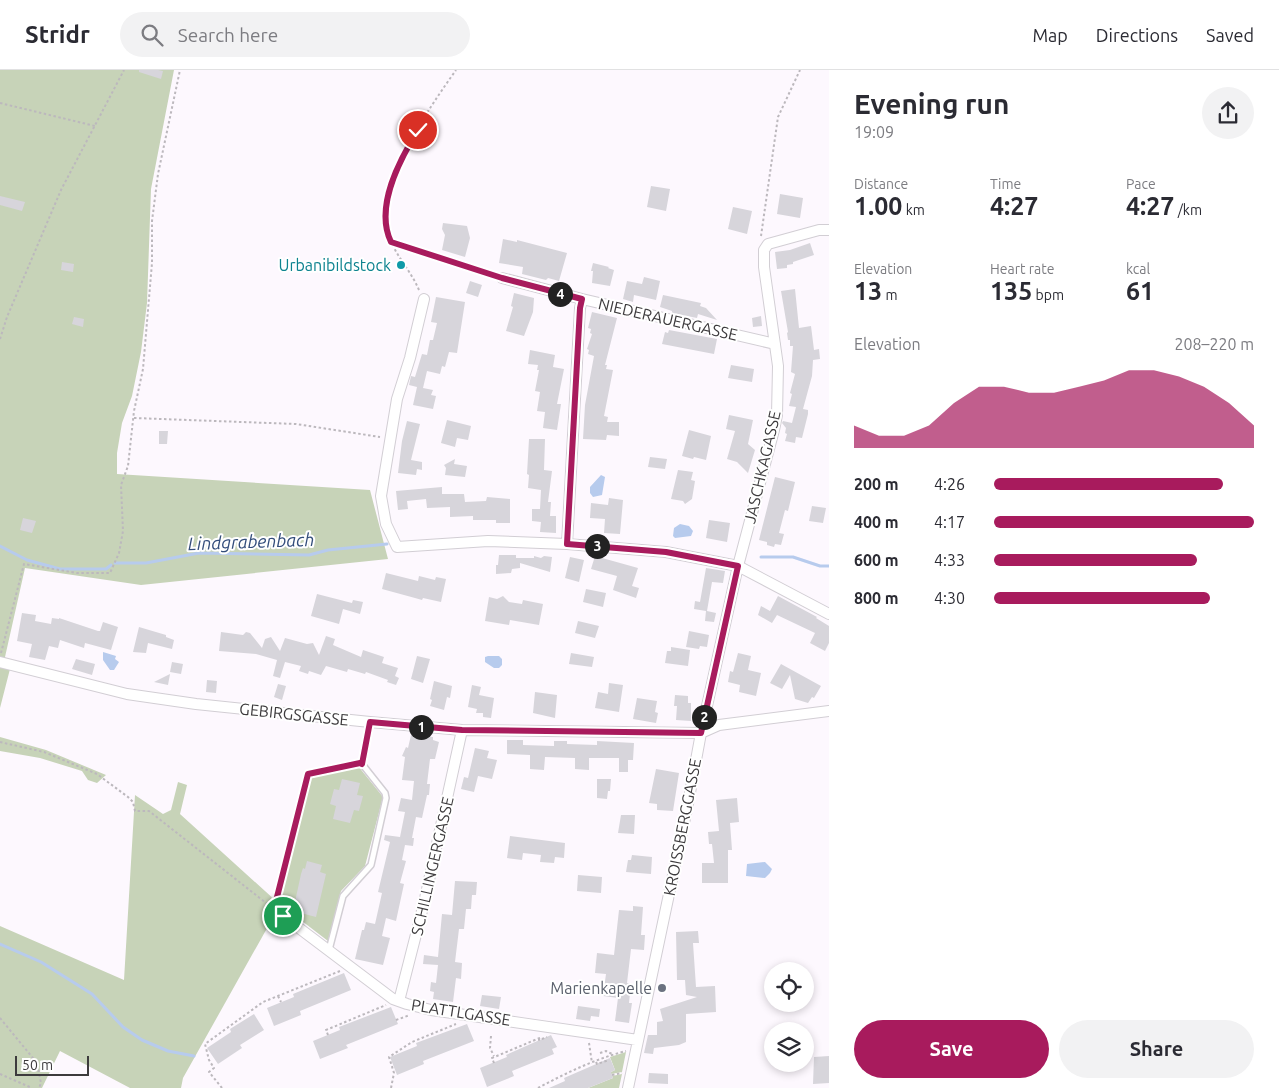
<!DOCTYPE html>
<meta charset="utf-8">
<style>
:root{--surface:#fff;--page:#f2f2f3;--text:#2b2b33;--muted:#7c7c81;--line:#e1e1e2;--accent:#a81b5d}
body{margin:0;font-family:Ubuntu,sans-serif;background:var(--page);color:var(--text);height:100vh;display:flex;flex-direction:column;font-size:19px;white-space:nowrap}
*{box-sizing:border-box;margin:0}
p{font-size:16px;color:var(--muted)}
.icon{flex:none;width:28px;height:28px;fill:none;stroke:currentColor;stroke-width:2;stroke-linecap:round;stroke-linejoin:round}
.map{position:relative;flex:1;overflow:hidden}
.panel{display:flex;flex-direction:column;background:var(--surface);width:450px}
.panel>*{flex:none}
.controls{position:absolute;left:764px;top:892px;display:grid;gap:10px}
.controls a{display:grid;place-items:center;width:50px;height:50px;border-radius:50%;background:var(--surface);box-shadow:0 2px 8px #0003;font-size:25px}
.scale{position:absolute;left:15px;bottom:12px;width:74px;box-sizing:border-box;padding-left:5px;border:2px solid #3d3b3d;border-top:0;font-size:14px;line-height:18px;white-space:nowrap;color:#3d3b3d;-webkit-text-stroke:4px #fff;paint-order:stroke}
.pin{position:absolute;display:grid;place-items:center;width:42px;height:42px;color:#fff;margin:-21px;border:2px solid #fff;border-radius:50%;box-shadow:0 1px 5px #0007}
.km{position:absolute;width:25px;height:25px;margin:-12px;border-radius:50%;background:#222;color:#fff;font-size:14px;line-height:25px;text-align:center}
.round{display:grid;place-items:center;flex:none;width:52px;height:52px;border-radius:26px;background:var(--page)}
.summary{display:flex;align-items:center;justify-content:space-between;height:85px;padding:0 25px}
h1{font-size:28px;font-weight:700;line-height:38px}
.stats{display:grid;grid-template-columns:repeat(3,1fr);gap:8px;height:85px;padding:5px 25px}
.stats div{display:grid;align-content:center}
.stats b{font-size:25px;font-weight:700}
.stats small{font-size:14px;font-weight:400}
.stats p{font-size:14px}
.chart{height:140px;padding:10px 25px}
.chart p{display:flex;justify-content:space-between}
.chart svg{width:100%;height:90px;margin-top:5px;fill:var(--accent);opacity:.7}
.primary-button{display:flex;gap:10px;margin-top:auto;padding:10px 25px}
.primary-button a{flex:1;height:58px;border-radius:30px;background:var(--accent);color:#fff;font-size:20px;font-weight:700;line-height:58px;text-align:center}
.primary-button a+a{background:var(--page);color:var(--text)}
ul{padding:0 25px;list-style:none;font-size:16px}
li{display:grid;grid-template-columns:80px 60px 1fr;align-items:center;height:38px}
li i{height:12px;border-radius:6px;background:var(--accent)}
header{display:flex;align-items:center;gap:30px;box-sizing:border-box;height:70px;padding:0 25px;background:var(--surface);border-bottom:1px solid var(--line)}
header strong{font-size:24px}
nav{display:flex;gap:28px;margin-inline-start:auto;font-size:18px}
.search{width:350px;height:45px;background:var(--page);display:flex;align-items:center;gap:12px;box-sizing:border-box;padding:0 18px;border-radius:28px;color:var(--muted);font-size:19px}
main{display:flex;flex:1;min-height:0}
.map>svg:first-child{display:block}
.green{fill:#c7d3b8}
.water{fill:#b7cbed}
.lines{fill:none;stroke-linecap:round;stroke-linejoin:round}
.stream{stroke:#b7cbed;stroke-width:3}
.building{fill:#d7d5db}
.service-casing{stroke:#d2ced4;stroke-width:8}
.minor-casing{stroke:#d2ced4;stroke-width:12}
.path{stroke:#bcb8bd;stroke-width:2;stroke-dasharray:2.5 2.5;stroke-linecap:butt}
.service{stroke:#fff;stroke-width:5}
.minor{stroke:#fff;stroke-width:10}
.route-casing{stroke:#fff;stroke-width:10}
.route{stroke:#a81b5d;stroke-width:6}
.culture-dot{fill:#0f9aa8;stroke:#fff;stroke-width:2}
.worship-dot{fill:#6b7280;stroke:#fff;stroke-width:2}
.labels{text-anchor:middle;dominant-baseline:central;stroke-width:4;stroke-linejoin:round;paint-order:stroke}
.culture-label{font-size:16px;fill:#0d838f;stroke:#fff;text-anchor:end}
.street-label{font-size:16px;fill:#3d3b3d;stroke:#fff}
.worship-label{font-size:16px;fill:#5b616d;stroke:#fff;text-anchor:end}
.water-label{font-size:18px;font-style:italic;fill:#334d7b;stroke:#fff}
</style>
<header>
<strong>Stridr</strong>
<div class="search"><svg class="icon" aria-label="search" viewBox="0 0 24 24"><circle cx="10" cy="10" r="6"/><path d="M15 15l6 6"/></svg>Search here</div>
<nav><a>Map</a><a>Directions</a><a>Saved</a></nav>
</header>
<main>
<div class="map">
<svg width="829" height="1018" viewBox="0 0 829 1018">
<rect width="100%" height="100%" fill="#fdf8fe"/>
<path class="green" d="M0,0H174L151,119L147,233L141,282L132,326L122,353L117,383V404L370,420L388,489L141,515L25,498L5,587L10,599L0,638Z
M0,667L46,680L106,705L97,713L88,710L82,701L40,688L0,681Z
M358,696L383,727L365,796L341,821L328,871L285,838V835L278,833L308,709Z
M178,712L187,715L180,744L276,831L275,844L183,1008L181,1018H130L60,981L42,1018H0V856L124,910L135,725L163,744L171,740Z
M626,982L622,1002L611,1004V1002L615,1000L610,987Z
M622,1004L619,1018H588L613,1008L612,1006Z"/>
<path class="water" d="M601,405L605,407L602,425L593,427L590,423V417Z
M680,454L689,456L693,461L691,466L675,468L673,466L674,458Z
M103,582L116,586L115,589L119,592L114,600H110L103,590Z
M488,586H499L502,589V595L499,598H494L485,592V587Z
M765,792L772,799L770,803L765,808L746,806L747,794Z"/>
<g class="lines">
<path class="stream" d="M0,476L27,490L60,499H106L111,495
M761,487H793L820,496H829
M115,493H146L199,483L309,485L328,480L387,474
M0,874L41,892L92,924L123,957L142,970L168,981L194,986"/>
</g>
<path class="building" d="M139,0H158L163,1L161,9L139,2Z
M651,116L670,119L666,141L647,137Z
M780,124L803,128L800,148L777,144Z
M0,126L25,132L22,141L0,135Z
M733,137L752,141L747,164L728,159Z
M443,153L467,156L470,168L465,187L442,180L445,165L442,159Z
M503,169L517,172V170L567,183L559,211L548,208L546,210L522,204L523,197L499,193Z
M810,173L814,185L793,192V194L787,195V198L777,199L775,182L790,180Z
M62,192L74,194L73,202L61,200Z
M593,193L609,197L608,198L614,200L610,216L592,213L593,201H591Z
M644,207L660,211L656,230L634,225L633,232L623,229L627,211L642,214Z
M470,211L482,215L478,227L466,223Z
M795,219L799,258L811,256L814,280L819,279L820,289L813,290L812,306L803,339L808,340V344L802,368L796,367L795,373L785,371L787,364L785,363L786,358L782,353L783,351L792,353L796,337L789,336L792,324L790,323L795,304L791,302L793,276H790V270H788L787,263L788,262L781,221Z
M514,223L534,228L533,242L524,266L506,261L513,237L511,236Z
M663,225L701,233L700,236L706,238L717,250L698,244L697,248L672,243V241L660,237Z
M436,227L465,232L457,283L449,282L445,297L442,296L440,304L427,301L423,318L433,320L431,325L436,326L433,339L413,335L417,317L409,315L411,306L415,307L422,284L427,285L430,270H433L437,253L431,252Z
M592,242L617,248L605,295H607L606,299L613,300L604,346L608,347L607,352H619V366L607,365L606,370L583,369L585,335L594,286L588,284L589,280L587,279L592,264L590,263L591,259L588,258Z
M761,246L762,256L753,257L752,248Z
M74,247L84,249L83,257L72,254Z
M669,260L717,269L714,284L662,274L665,262L668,263Z
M530,280L555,285L553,297L564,299L557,334H561L557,360L543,358L545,342L537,341L540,322L535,321L539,300H537L538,295L528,294Z
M731,295L754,299L752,312L728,308Z
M729,345L753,350L748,374L755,380L748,403L737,392L727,389L735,361L726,359Z
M447,350L471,356L468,370L457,368L455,377L441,373Z
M407,351L420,354L411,390L422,392V400L417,399L416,405L398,403L402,371Z
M689,360L711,366L706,390L694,387L693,389L682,386Z
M159,361H168L167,374H159Z
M529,369H545L544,400L552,401L548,432H551L550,446H556V463L540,462L541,452L532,451V439H540L541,420L528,418L529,405L527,404Z
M650,387L667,389L665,399L648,397Z
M455,389L454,394L467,396L465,407L445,405L446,398L444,395Z
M678,400L693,402L691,410L695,411L692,429L685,434L683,431L671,429Z
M775,407L795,412L788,441L785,440L779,463L784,464L781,475L775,474L774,477L767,475V472L759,470Z
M442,417V424H464L465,432L486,431L487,427L510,429V453H496V450H473V446L450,447V437L427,438L426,429L407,431L408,439L398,440L396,421Z
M609,428L623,430L620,464L604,463L605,449L590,448L591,433L608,435Z
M812,436L826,438L823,453L809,451Z
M23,448L36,451L32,463L20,460Z
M709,450L730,453L727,472L706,468Z
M499,485H516V488H534V486L541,488L544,486L552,487L550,502L520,493V498L512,499L511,503L496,504V495H498Z
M595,486L638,498L632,516L639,518L636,528L613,520L617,506L591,499Z
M570,487L584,490L579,512L565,508Z
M706,498L725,501L723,513L712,512L707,541L716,543L714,552L705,551L706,541L694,539L695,531L700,532Z
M386,503L418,511L419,506L435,510L436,507L446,509L441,532L423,528L422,530L415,528L382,519Z
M586,519L606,523L603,537L583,532Z
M317,524L352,533L353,530L363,532L360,544L343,539L339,554L311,546Z
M503,526L509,532L522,534L523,530L543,534L539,555L510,550L509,555L485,551L489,527L497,529Z
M778,526L817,547L816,548L829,556V573L825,581L810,573L815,563L777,545L772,553L758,545L761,536L770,541Z
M22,543L36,545L35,551L51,554L52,548L59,549V548L98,561H100L103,552L118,557L111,580L85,573L84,578L60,570L58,578L49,576L45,590L29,587L32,574L17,571Z
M578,551L599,556L595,568L575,563Z
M139,557L166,565V567L174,570L172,579L148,573L146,583L133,582Z
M689,561L709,565L707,577L700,576L699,579L686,577Z
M221,562L243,565L246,562L250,563L262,578L265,569L271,567L280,581L285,568L307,574L313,573L319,585L326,566L335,569L333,575L361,587L363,580L384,587L382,593L398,598L395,606L399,608L396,615L387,612L388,610L366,602L365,604L348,599L347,602L326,596L321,605L309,601L308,604L299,601L301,596L285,592L280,608L273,606L277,590L256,584L219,581Z
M671,577L690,580L688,596L665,593L667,581H671Z
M571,583L594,587L592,597L569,594Z
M738,583L751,586L748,600L761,603L756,626L739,622L740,615L728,612L730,601L733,602Z
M417,586L430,589L423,613L411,609Z
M76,589L95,594L92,605L72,599Z
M172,592L183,594L181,604L170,602Z
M781,594L821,616L814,628L812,627L808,633L795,629L790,605L782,619L770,613Z
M170,604L168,615L154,612Z
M207,610L217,611L216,623L206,622Z
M434,611L452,616L450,628L447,627L444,640L430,636L432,630L430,629Z
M609,613L623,615L619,642L595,638L598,622L608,624Z
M278,614L286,616L282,630L274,627Z
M472,615L481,617L479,625L494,628L491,648L483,647V643H476L477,639L468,637Z
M535,622L557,625L555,648L533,643Z
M675,625L688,626V633H691V651L676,650L677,636H674Z
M637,628L657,631L655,642L658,643L656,653L633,649Z
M411,665L433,667V670L439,672L435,689H430L427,714H430L429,725H427L422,748L416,747L412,768H414L413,776L405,775L402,790L406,791L400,813L404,814L396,851L386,848L382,866L390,868L383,895L355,889L362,860H364L366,852L375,854L382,823L378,822L390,772L384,770L385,765L400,767L405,742L398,741L401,728L412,730L414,711L402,710L405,687L402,686L406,677L408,678Z
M507,670H523V675L554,676V671H567V674L597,675V671L634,673L633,690H628V702H619V688H589V700L575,699V688L545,687L544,700L530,699V685L507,684Z
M475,678L489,681L487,688L497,690L492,709L478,706L474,722L461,719L464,707L468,708Z
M656,699L679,703L673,741L657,740V734L649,733Z
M342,709L360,713L357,725L363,726L359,741L354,740L350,753L333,749L336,736L330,734L334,719L339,720Z
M597,709H611L610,721H608L607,729L597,728Z
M737,728L739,752L730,753L732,780H728V813H702V793H714L712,774H709L708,762L719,761L716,730Z
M621,745H635L634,764L618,763Z
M510,766L565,773L564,788L555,787L554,793L540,792L541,785L523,783L522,790L507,788Z
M632,785L652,787L651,804L626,802L628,790H631Z
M307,791L322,795L320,802L326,804L316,847L293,841L301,804L303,798L305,799Z
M578,805L602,807L601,823L577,821Z
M455,811L477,812L476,825H472L471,839H466L464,859H459L455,892L462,893L461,909L456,908L453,932L433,929L434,922L430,921L431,912L436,913L438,895L423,894L424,885L438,887L442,844L452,845Z
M633,836L643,837L641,865H645L644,880L631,879L627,913L631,914L629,933H632L629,953L615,951L618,928L603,926L606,904L595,903L597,883L614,885L619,840L633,841Z
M698,861L699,873H693L696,917L715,916L716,942L686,944V972L679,975L654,978L653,984L644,983L648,965H657V952L663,951L660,939L697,927L686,925L685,910H677L676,862Z
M344,903L351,920L300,941L301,945L274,956L267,938L294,927L293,924Z
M482,925L501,927L499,939L480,936Z
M578,936L600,939L599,947L591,946L590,951L576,949Z
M391,937L398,954L346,975L348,978L320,989L313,971L340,960L339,957Z
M254,944L264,960L240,975L242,978L218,994L207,978L231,962L230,959Z
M467,954L474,971L423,991L424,994L397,1005L390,987L417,976L416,973Z
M551,965L557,977L552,979L554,984L512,1001L514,1006L487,1017L480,998L507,987L506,985Z
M829,986V1013L813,1014L814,987Z
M610,988L615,1000L611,1002L613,1008L588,1018H549L565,1011L564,1008Z
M649,1003L668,1004V1014L648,1013Z"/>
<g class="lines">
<defs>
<path id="service" d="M329,880L343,826L371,795L386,728L385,723L362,694L370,652"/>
<path id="minor" d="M502,208L582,229L775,274
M424,229L410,288L397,329L381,426L386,454L397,477L488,471L567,474L666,482L738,496L829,544
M567,474L580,238L582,229
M0,592L127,624L196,634L370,652L462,660L701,663L719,655L829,641
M283,846L393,929L407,934L431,940L638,970
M399,931L424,833L462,660
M628,1018L687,739L701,663L738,496L774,360L777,345L778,296L764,197V180L768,174L819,160H829"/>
</defs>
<use href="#service" class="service-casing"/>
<use href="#minor" class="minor-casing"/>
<path class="path" d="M0,33L95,56
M761,166L778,47L800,0
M393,172L493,205
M419,220C411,201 396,186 389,167C371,120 430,37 456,0
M0,269L7,247L61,120L124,0
M134,348L296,354L380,367
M1,583L24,494L77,503H110L119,483L123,461L121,415L128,396L134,341L143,299L152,193V151L158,104L180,0
M0,672L44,682L97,704L128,727L133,732L135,741H149L275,840
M278,837L276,831L308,704L355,694
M278,926L281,932
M0,948L37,993L41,1013L39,1018
M396,950L410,945
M328,965L326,960L386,935
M491,966L490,978L494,986
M539,968V970L547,967
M589,973L592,993
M600,983L606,981L612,984
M596,992L597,994L609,990
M494,993L492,988L542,967
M0,1004L32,1018
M612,1005L622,1003
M222,1018L209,1002L214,998L209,990L205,974L263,932L340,901
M391,1018L394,1003L389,987L412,972L456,954
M538,1018C566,1003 595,989 626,981"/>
<use href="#service" class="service"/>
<use href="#minor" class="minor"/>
</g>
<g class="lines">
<defs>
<path id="route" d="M283,846L276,831L308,704L360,693L362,694L370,652L462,660L701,663L738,496L666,482L567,474L580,238L582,229L502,208L391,172C374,137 400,89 418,60"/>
</defs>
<use href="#route" class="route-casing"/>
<use href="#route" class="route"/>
</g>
<circle class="culture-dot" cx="401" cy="195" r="5"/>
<circle class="worship-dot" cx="662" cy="918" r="5"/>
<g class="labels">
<g class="culture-label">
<text x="391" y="195">Urbanibildstock</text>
</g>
<g class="street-label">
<text transform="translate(668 249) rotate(13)">NIEDERAUERGASSE</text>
<text transform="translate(762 397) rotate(-77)">JASCHKAGASSE</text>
<text transform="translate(294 644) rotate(6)">GEBIRGSGASSE</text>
<text transform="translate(682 757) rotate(-79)">KROISSBERGGASSE</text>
<text transform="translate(432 796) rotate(-77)">SCHILLINGERGASSE</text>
<text transform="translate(461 942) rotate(9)">PLATTLGASSE</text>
</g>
<g class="worship-label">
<text x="652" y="918">Marienkapelle</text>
</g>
<g class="water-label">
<text transform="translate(251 471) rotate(-2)">Lindgrabenbach</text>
</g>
</g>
</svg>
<div class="controls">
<a><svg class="icon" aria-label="locate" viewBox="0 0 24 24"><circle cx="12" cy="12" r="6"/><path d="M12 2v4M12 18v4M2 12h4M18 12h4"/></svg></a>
<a><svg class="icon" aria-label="layers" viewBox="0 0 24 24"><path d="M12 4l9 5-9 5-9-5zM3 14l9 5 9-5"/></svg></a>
</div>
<div class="scale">50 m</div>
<div class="pin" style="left:283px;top:846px;background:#1e9e55"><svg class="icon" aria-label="arrive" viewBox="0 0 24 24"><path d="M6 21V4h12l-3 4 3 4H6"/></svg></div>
<div class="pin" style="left:418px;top:60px;background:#d93025"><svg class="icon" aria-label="check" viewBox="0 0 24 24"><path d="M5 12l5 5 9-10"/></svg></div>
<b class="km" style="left:421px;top:657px">1</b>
<b class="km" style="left:704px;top:647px">2</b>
<b class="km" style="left:597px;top:476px">3</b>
<b class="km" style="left:560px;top:224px">4</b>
</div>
<section class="panel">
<div class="summary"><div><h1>Evening run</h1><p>19:09</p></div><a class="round"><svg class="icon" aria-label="share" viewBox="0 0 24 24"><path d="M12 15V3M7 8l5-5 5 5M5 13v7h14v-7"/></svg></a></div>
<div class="stats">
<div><p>Distance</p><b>1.00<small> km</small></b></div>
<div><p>Time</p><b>4:27</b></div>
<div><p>Pace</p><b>4:27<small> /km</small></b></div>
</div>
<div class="stats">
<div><p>Elevation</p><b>13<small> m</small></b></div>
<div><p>Heart rate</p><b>135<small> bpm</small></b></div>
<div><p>kcal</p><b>61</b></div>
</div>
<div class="chart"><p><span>Elevation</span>208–220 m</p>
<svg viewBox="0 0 160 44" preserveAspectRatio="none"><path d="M0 44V33L10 38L20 38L30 33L40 22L50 14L60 14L70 17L80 17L90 14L100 11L110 6L120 6L130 9L140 14L150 22L160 33V44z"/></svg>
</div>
<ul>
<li><b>200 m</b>4:26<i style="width:88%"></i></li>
<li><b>400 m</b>4:17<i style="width:100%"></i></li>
<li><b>600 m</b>4:33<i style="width:78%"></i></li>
<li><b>800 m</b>4:30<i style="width:83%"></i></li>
</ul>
<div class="primary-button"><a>Save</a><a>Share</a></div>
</section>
</main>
